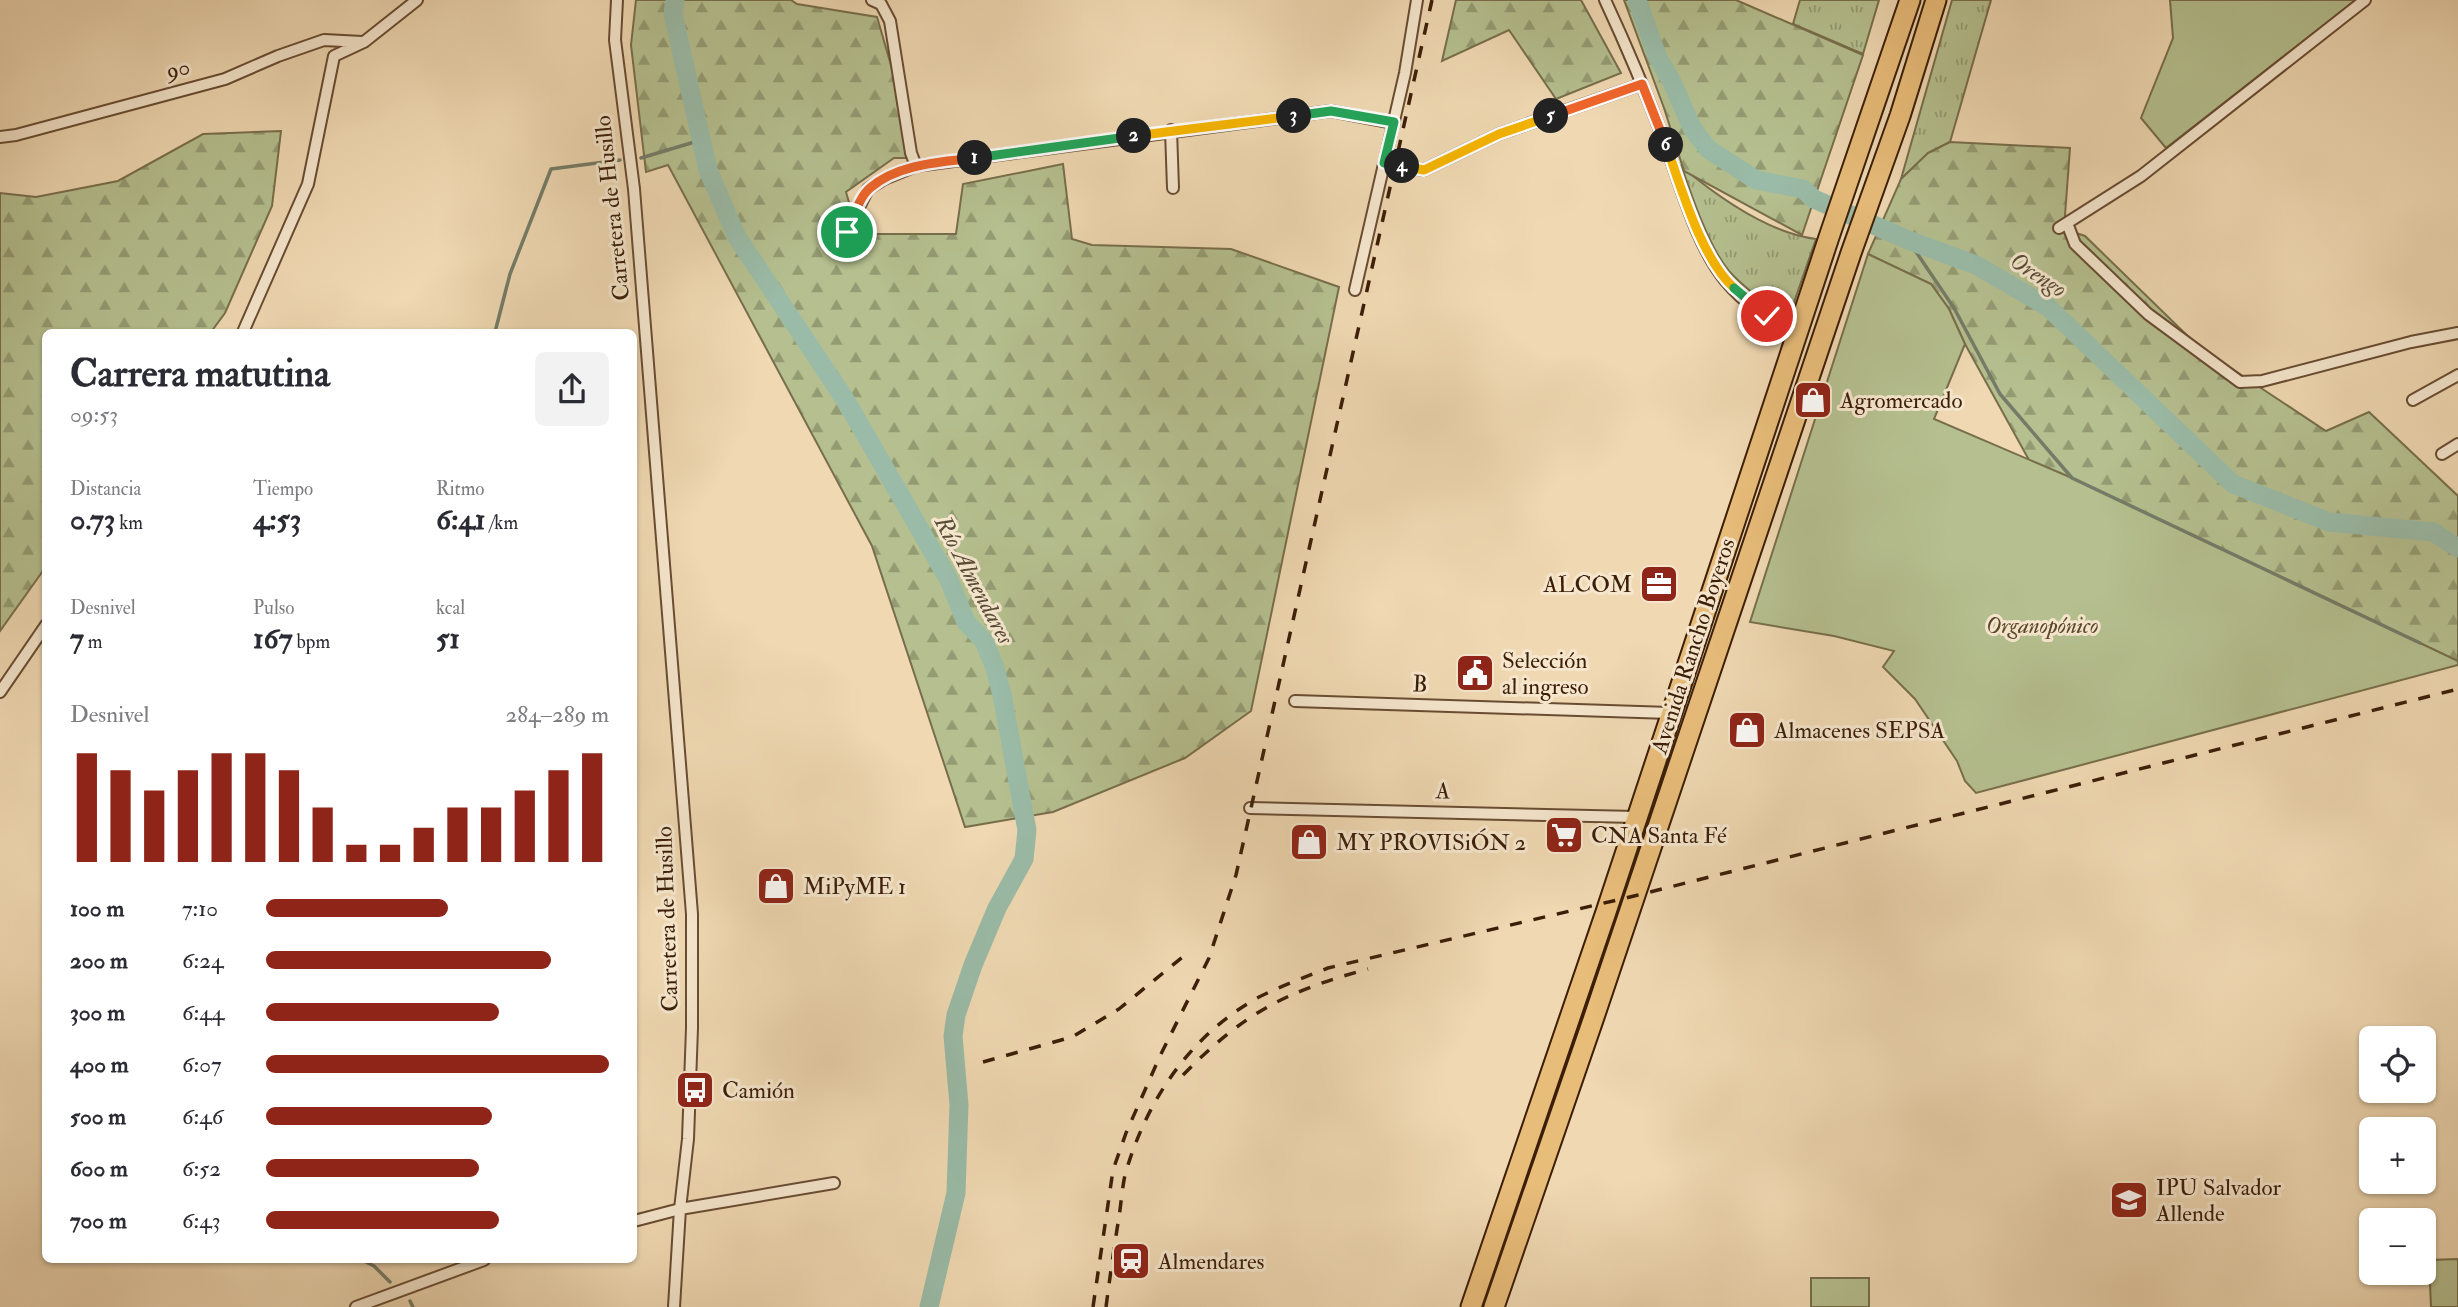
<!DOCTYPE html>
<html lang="es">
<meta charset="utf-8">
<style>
:root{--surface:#fff;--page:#f2f2f3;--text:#2b2b33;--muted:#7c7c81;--accent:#8f2418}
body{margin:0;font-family:"IM FELL Double Pica",serif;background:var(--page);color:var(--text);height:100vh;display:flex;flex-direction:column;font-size:26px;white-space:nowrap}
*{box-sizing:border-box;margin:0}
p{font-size:23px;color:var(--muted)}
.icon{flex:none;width:38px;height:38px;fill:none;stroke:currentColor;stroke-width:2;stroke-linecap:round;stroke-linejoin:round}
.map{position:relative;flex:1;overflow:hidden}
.drawer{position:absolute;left:42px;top:329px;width:595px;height:934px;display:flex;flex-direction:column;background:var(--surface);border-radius:10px;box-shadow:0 2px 5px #0004}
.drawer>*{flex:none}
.buttons{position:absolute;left:2359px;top:1026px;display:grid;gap:14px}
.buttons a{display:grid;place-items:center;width:77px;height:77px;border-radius:10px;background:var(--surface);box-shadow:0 2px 5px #0004;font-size:35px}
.pin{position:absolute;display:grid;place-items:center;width:60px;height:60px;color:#fff;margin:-30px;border:4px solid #fff;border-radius:50%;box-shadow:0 2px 7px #0007}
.km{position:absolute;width:35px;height:35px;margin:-18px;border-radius:50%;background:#222;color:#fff;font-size:19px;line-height:35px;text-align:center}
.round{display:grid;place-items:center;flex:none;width:74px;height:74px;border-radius:10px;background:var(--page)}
.overview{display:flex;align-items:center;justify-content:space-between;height:119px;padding:0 28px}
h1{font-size:38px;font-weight:700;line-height:52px}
.figures{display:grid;grid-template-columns:repeat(3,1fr);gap:10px;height:119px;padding:7px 28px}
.figures div{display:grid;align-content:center}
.figures b{font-size:30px;font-weight:700}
.figures small{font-size:19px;font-weight:400}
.figures p{font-size:19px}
.chart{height:196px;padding:14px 28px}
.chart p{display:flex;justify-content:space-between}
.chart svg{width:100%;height:126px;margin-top:7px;stroke:var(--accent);stroke-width:6}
ul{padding:0 28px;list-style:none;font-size:23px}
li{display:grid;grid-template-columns:112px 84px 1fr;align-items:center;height:52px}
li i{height:18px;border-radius:9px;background:var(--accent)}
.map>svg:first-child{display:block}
.grass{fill:url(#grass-tufts);stroke:#786e4c;stroke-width:2}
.forest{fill:url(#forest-firs);stroke:#786e4c;stroke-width:2}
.green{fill:#b5bf8f;stroke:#786e4c;stroke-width:2}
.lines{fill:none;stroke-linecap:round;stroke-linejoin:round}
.stream{stroke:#747c67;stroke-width:3.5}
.river{stroke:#9abba7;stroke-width:19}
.street-casing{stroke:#694c32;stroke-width:14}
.highway-casing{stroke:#3c1e08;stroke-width:23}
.street{stroke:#f5e6cd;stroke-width:10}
.highway{stroke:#e8bc79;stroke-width:19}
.rail{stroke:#3c1e08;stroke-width:3.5;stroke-dasharray:12 12;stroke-linecap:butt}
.split-1-casing{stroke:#fff;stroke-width:14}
.split-2-casing{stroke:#fff;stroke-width:14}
.split-3-casing{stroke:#fff;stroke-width:14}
.split-4-casing{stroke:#fff;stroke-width:14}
.split-5-casing{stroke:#fff;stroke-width:14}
.split-6-casing{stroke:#fff;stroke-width:14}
.split-7-casing{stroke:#fff;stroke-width:14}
.split-8-casing{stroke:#fff;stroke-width:14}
.split-1{stroke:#f0652b;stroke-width:9}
.split-2{stroke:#22a559;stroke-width:9}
.split-3{stroke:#f5b400;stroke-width:9}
.split-4{stroke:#22a559;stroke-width:9}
.split-5{stroke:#f5b400;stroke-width:9}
.split-6{stroke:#f0652b;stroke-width:9}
.split-7{stroke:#f5b400;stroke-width:9}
.split-8{stroke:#22a559;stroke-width:9}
.labels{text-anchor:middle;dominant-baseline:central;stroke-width:6;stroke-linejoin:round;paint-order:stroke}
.street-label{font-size:23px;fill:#3c1e08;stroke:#f5e6cd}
.poi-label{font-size:23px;fill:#3c1e08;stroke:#f5e6cd;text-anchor:start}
.park-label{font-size:23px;font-style:italic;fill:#5a462a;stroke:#f5e6cd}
.water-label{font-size:24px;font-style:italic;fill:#584d38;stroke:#f5e6cd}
</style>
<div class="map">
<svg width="2458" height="1307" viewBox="0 0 2458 1307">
<defs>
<pattern id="grass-tufts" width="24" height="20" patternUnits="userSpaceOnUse" patternTransform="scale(1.75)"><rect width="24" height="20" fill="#b5bf8f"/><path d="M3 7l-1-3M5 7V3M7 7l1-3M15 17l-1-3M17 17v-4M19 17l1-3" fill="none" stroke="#949b73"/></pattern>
<pattern id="forest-firs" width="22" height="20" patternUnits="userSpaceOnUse" patternTransform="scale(1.75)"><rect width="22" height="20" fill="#b5bf8f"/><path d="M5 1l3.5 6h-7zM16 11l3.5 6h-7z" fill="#949b73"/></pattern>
</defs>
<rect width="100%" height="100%" fill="#efd8b2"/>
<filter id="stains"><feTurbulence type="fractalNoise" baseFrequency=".00286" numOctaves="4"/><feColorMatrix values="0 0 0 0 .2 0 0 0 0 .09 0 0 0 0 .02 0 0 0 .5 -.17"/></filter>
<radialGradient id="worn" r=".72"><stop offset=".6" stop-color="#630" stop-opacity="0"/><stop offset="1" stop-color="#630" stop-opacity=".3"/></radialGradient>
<path class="grass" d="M1800,0H1879L1863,54L1793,24Z
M1952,0H1991L1950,142L1928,153L1901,179Z
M1682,167C1718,197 1768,233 1816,239L1792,308L1775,310C1759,298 1743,287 1729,271C1709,247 1692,197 1682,167Z"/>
<path class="forest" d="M636,0H791L797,4L877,17L918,158H894L846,192L858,234H956L963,184L1063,164L1072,239L1092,245L1231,249L1339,287L1251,711L1185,758L1053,812L965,827L872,546L668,165L646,172L631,45Z
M1456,0H1581L1621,73L1556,99L1509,30L1442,61Z
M1624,0H1736L1863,55L1802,235L1684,171L1664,108Z
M281,131L272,206L225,313L211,332H46L45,568L0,631V193L36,197L118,181L203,134Z
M1950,142L2070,148L2064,229L2085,236L2199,347L2326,431L2369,412L2458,496V661L2029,460L1965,344L1949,309L1931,284L1868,254L1901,179L1928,153Z"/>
<path class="green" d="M2170,0H2356L2166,148L2141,118L2173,38Z
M1868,254L1931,284L1949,309L1965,344L1934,419L2072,478L2420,643L2458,661V665L1976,793L1965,781L1957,761L1915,699L1883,667L1894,651L1834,636L1750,622Z
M2458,1259V1307H2431L2429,1260Z
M1811,1278H1869V1307H1811Z"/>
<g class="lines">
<path class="stream" d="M641,158L701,140
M1908,240L1954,308L2000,394L2072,478L2420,643
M495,332L510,274L551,169L620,160
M362,1260L374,1266L390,1282
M410,1301L413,1307"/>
<path class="river" d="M675,0L673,14L708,170L737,237L846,401L949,580L966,622L984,641L995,668L1002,695L1027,830L1024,859L997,908L973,965L956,1015L953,1036L959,1105L956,1193L929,1307
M1637,0L1658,58L1672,82L1692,128L1708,149L1756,180L1803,189L1814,199L1908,240L1976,265L2048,307L2233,484L2329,522L2433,532L2458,548"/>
<defs>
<path id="street" d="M617,0L615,40L634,189L692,914V1028L688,1139L680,1209L674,1307
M872,0L881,4L890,21L911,153L916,166
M1605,0C1627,47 1647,95 1665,143C1681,186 1696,244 1725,280C1743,302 1771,323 1798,333
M1171,130L1173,188
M0,137L16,135L225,79L278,56L324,40L362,42
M1384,163L1424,170L1499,134L1642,84
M2067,223L2075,244L2148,314L2240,382L2262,381L2411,342L2458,333
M2059,228L2141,176L2365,0
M847,231L868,189L884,179L916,166L1331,111L1394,123
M1355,290L1405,73L1417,0
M243,332L308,184L334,56L364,42L417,0
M2413,400L2458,375
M2442,454L2458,444
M0,692L46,625
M1295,701L1670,713
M1250,808L1636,817
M634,1221L680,1209L834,1183
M356,1307L484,1260"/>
<path id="highway" d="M1471,1307L1606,912L1829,237L1910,0
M1494,1307L1593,1020L1851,253L1900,116L1936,0"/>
</defs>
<use href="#street" class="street-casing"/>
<use href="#highway" class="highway-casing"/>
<use href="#street" class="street"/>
<use href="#highway" class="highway"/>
<path class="rail" d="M983,1062L1072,1037L1119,1009L1185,955
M1183,1075C1244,1013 1284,992 1368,969
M1093,1307L1113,1170L1126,1133L1160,1056L1209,958L1236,875L1432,0
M1106,1307C1110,1277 1114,1247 1119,1217C1121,1204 1122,1189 1125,1175C1146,1101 1190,1035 1259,997C1281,986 1305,977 1328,968L1634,896L2458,689"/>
</g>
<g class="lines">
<defs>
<path id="split-1" d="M847,232C853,219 859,197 870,188C898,164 941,162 975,158"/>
<path id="split-2" d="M975,158L1134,136"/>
<path id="split-3" d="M1134,136L1294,116"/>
<path id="split-4" d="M1294,116L1331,111L1394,122L1384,163L1402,166"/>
<path id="split-5" d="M1402,166L1424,170L1499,134L1551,116"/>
<path id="split-6" d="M1551,116L1642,84L1666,145"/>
<path id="split-7" d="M1666,145C1681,187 1701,258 1734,288"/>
<path id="split-8" d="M1734,288L1767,316"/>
</defs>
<use href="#split-1" class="split-1-casing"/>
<use href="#split-2" class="split-2-casing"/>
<use href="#split-3" class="split-3-casing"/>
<use href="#split-4" class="split-4-casing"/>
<use href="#split-5" class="split-5-casing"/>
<use href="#split-6" class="split-6-casing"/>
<use href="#split-7" class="split-7-casing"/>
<use href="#split-8" class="split-8-casing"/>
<use href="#split-1" class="split-1"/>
<use href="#split-2" class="split-2"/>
<use href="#split-3" class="split-3"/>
<use href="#split-4" class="split-4"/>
<use href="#split-5" class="split-5"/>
<use href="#split-6" class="split-6"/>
<use href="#split-7" class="split-7"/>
<use href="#split-8" class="split-8"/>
</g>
<defs>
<symbol id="shop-square" viewBox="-11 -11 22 22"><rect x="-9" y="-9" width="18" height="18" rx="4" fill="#8f2418" stroke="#f5e6cd"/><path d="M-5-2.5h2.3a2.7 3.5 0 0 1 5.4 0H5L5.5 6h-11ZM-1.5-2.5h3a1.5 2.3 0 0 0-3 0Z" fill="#fff"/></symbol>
<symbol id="office-square" viewBox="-11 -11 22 22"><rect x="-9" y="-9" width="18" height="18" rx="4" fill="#8f2418" stroke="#f5e6cd"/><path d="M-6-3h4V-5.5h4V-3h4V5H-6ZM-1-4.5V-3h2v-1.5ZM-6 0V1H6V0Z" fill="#fff"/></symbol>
<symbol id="civic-square" viewBox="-11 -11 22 22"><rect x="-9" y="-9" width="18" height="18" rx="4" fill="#8f2418" stroke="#f5e6cd"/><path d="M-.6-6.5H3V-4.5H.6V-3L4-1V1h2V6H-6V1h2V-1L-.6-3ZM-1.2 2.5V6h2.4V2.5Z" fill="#fff"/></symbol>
<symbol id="supermarket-square" viewBox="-11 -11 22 22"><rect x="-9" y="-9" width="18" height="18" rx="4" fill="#8f2418" stroke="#f5e6cd"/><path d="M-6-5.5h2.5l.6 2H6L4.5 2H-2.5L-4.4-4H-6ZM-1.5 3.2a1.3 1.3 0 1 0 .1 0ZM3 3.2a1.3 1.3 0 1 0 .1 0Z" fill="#fff"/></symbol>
<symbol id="bus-square" viewBox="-11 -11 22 22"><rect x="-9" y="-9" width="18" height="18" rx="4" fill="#8f2418" stroke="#f5e6cd"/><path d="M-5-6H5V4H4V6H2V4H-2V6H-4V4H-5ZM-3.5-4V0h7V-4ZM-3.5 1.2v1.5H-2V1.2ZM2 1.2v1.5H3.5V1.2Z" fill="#fff"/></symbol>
<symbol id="school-square" viewBox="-11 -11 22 22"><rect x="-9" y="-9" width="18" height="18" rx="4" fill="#8f2418" stroke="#f5e6cd"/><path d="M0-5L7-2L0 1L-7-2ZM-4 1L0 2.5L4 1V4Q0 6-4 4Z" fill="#fff"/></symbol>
<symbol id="station-square" viewBox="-11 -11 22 22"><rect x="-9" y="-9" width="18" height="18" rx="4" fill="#8f2418" stroke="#f5e6cd"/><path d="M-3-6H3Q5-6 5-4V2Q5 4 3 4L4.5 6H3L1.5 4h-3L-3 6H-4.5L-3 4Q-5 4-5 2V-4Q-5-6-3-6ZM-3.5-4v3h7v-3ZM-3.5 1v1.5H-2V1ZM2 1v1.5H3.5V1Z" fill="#fff"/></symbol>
</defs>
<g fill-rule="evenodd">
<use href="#shop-square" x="1791" y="378" width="44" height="44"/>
<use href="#office-square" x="1637" y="562" width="44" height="44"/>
<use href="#civic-square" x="1453" y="651" width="44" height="44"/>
<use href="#shop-square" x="1725" y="708" width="44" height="44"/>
<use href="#supermarket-square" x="1542" y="813" width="44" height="44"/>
<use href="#shop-square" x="1287" y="820" width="44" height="44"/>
<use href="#shop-square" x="754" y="864" width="44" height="44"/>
<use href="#bus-square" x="673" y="1068" width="44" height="44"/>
<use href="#school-square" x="2107" y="1178" width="44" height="44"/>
<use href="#station-square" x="1109" y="1239" width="44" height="44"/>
</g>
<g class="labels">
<g class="street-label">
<text transform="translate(178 69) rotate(-14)">90</text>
<text transform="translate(612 208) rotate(-96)">Carretera de Husillo</text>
<text transform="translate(1693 646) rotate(-72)">Avenida Rancho Boyeros</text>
<text transform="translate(1420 684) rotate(2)">B</text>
<text transform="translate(1443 791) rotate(1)">A</text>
<text transform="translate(667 919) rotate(-92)">Carretera de Husillo</text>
</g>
<g class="poi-label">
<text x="1840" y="400">Agromercado</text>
<text x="1632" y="584" text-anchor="end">ALCOM</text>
<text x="1502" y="660">Selección<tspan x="1502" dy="26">al ingreso</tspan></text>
<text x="1774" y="730">Almacenes SEPSA</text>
<text x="1591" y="835">CNA Santa Fé</text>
<text x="1336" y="842">MY PROVISiÓN 2</text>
<text x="803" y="886">MiPyME 1</text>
<text x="722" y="1090">Camión</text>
<text x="2156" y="1187">IPU Salvador<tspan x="2156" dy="26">Allende</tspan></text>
<text x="1158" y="1261">Almendares</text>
</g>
<g class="park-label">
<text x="2042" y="625">Organopónico</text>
</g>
<g class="water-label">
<text transform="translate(2038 275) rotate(33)">Orengo</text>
<text transform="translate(974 580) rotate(62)">Río Almendares</text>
</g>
</g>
<rect width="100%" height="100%" filter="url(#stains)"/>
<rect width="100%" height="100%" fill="url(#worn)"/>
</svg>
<div class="buttons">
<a><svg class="icon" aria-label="locate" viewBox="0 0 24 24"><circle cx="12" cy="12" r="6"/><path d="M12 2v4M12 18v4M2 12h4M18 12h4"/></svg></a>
<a>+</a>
<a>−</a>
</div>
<div class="pin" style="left:847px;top:232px;background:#1e9e55"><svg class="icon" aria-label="arrive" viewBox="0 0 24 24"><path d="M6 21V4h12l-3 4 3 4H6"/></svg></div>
<div class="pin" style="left:1767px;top:316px;background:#d93025"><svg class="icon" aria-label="check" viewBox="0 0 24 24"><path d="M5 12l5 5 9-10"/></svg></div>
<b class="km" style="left:975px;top:158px">1</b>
<b class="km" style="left:1134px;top:136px">2</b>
<b class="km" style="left:1294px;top:116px">3</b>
<b class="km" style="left:1402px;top:166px">4</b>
<b class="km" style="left:1551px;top:116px">5</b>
<b class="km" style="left:1666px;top:145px">6</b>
<section class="drawer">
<div class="overview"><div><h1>Carrera matutina</h1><p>09:53</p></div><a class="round"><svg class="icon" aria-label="share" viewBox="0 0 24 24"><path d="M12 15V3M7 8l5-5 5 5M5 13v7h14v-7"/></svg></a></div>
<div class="figures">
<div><p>Distancia</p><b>0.73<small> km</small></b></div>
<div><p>Tiempo</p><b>4:53</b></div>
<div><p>Ritmo</p><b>6:41<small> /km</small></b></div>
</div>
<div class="figures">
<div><p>Desnivel</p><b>7<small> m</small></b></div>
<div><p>Pulso</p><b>167<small> bpm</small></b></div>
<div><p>kcal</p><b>51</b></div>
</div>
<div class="chart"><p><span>Desnivel</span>284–289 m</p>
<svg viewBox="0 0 160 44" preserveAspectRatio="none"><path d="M5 44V6M15 44V12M25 44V19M35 44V12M45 44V6M55 44V6M65 44V12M75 44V25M85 44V38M95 44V38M105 44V32M115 44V25M125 44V25M135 44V19M145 44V12M155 44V6"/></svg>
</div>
<ul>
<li><b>100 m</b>7:10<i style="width:53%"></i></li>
<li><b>200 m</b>6:24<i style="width:83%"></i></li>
<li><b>300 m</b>6:44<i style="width:68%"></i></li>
<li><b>400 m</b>6:07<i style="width:100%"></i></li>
<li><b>500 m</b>6:46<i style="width:66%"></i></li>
<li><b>600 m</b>6:52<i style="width:62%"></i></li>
<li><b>700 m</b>6:43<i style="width:68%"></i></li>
</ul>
</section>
</div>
